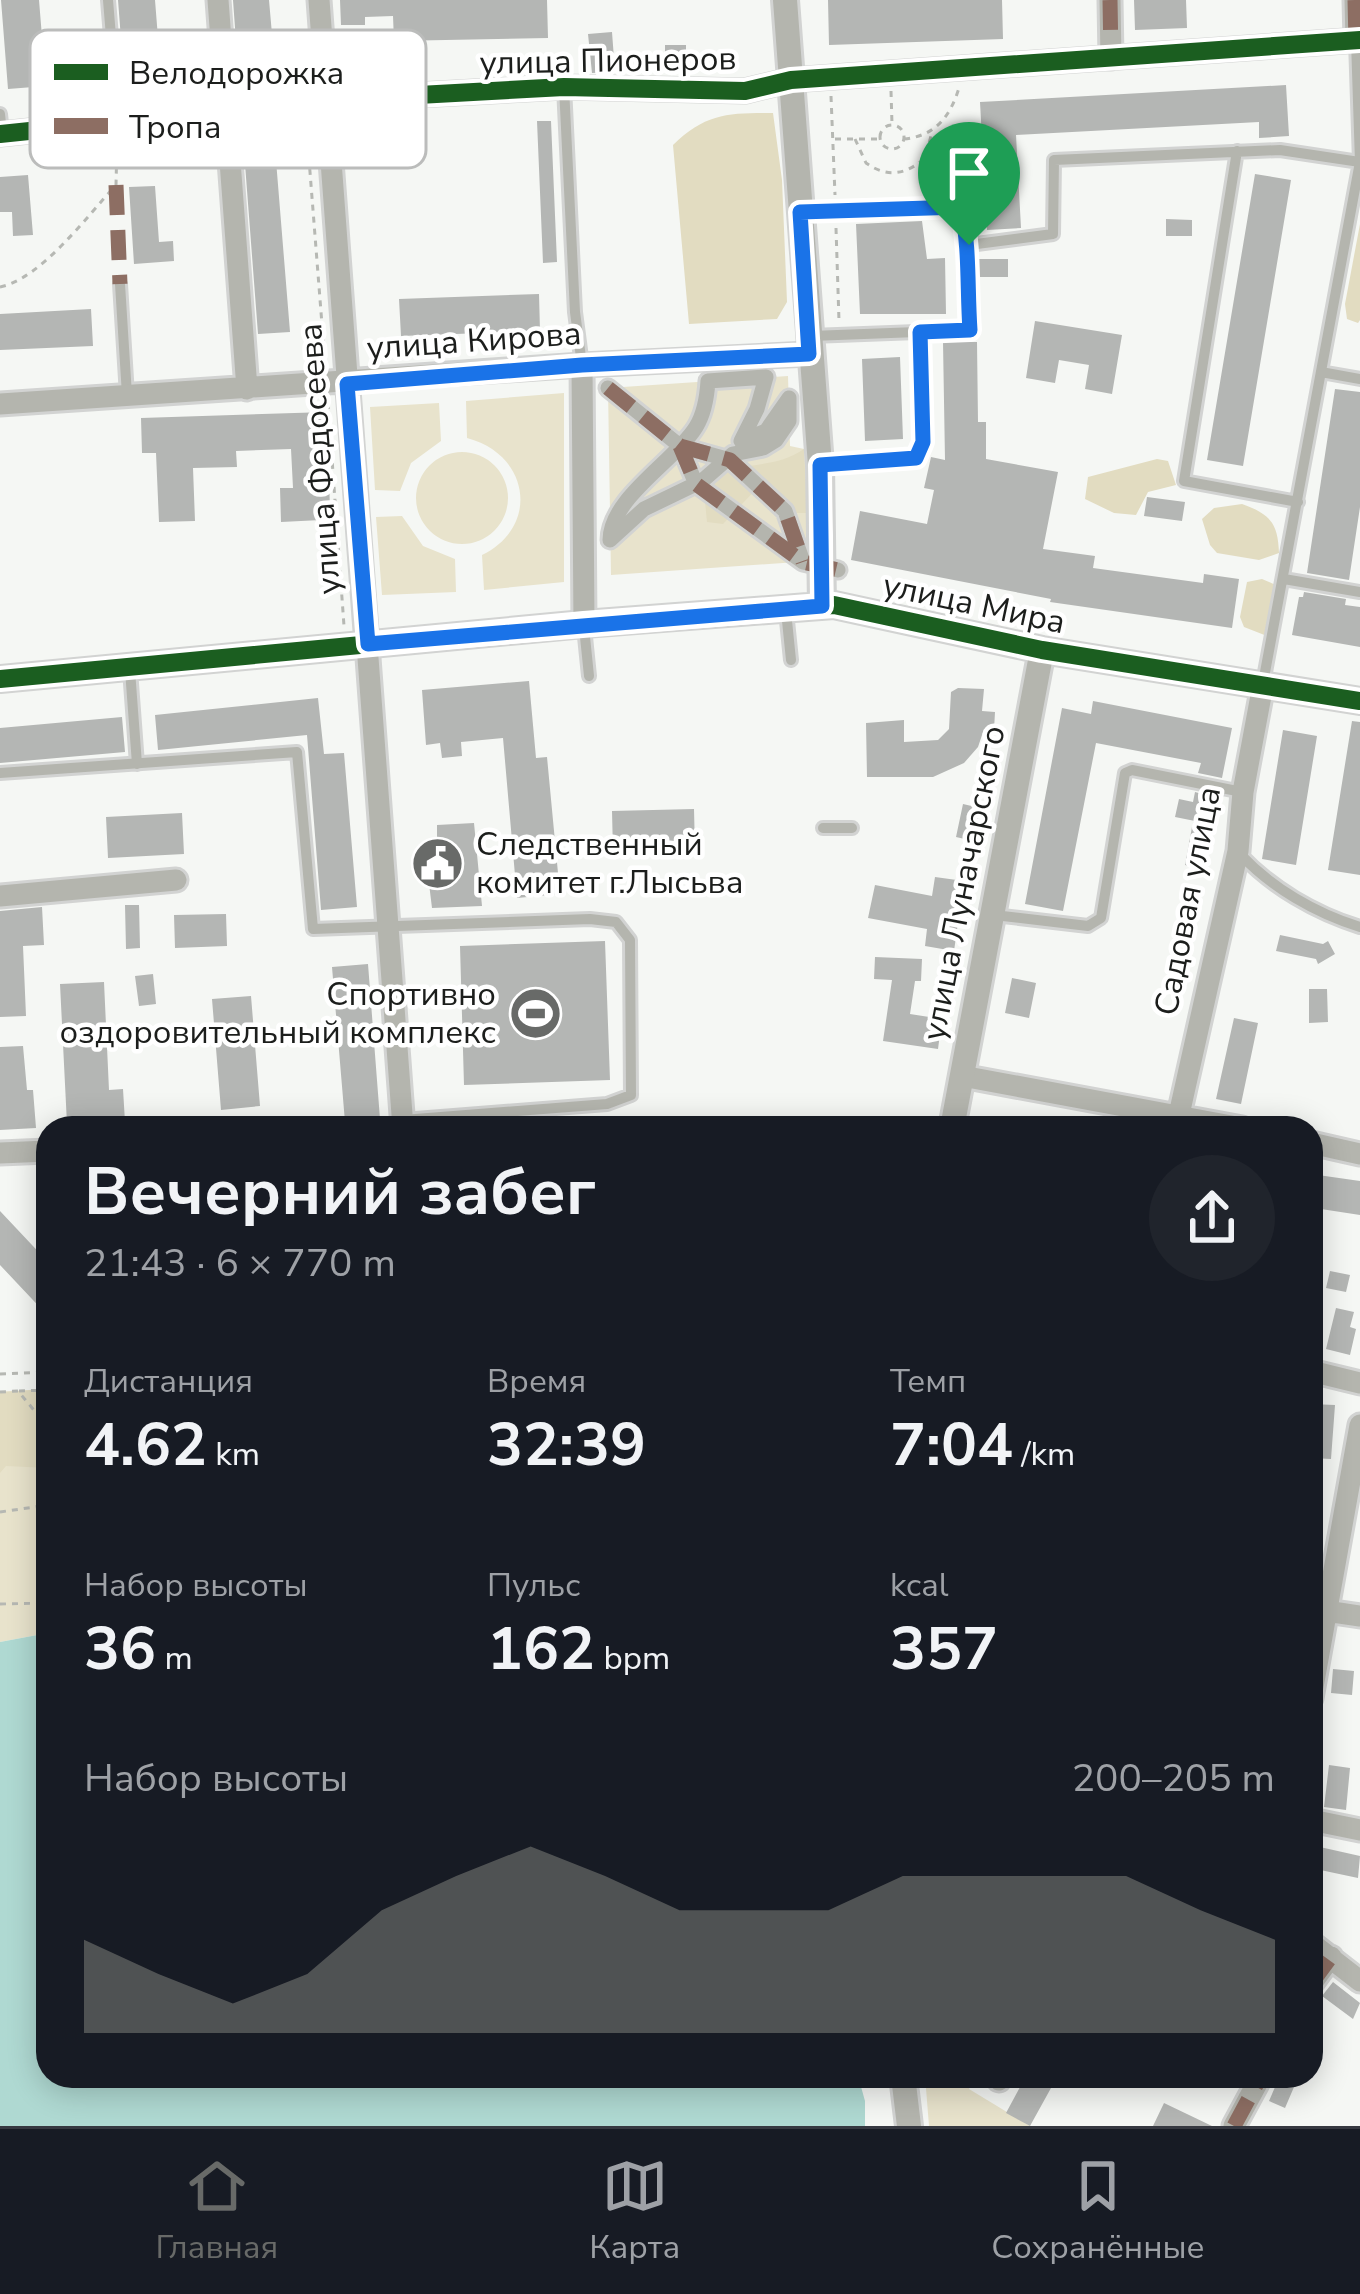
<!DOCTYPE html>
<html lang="ru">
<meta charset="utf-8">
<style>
:root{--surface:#171b24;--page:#20242c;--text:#f1f3f6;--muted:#9ea1a6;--line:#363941;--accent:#686a68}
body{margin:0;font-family:"Nunito Sans",sans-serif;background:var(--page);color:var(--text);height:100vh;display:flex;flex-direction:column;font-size:45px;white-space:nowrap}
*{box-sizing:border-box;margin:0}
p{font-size:39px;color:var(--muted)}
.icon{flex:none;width:66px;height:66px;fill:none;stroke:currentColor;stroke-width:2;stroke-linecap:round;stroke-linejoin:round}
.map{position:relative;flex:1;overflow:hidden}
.side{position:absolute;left:36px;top:1116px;width:1287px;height:972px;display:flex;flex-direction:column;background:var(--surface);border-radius:36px;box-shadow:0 6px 30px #0003}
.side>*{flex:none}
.pin{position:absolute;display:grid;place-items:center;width:102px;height:102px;color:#fff;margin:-123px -51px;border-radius:50% 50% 50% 0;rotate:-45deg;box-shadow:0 0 12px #0007}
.pin .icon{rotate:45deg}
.round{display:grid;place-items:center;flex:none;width:126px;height:126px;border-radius:63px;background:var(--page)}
.overview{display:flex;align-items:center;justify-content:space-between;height:204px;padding:0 48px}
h1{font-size:66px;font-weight:700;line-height:90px}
.metrics{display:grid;grid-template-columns:repeat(3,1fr);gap:18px;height:204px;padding:12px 48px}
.metrics div{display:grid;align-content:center}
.metrics b{font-size:60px;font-weight:700}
.metrics small{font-size:33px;font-weight:400}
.metrics p{font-size:33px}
.chart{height:336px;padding:24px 48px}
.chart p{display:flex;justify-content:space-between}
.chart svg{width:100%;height:216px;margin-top:12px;fill:var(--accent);opacity:.7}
.tabs{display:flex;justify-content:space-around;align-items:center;height:168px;border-top:3px solid var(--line);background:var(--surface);font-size:33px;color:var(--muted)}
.tabs a{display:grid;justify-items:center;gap:6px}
.tabs .active{color:var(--accent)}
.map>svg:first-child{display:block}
.green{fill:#e8e3cc}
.forest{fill:#e2dcc1}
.water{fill:#afd9d2}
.building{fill:#b4b6b4}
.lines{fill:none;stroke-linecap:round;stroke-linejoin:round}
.service-casing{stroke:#d2d3d2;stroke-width:16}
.pedestrian-casing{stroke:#d2d3d2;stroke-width:21}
.minor-casing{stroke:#d2d3d2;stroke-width:27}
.tertiary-casing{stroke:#d2d3d2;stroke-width:30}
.path{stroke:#b6b8b3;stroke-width:3;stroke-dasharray:6 6;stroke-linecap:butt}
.service{stroke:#b4b5ae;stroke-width:10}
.pedestrian{stroke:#b4b5ae;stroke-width:15}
.minor{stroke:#b4b5ae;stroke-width:21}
.tertiary{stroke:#b4b5ae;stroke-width:24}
.quiet{stroke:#8d6e63;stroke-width:15;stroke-dasharray:30 15;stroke-linecap:butt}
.cycleway-casing{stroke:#fff;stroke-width:26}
.cycleway{stroke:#1b5e20;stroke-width:18}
.route-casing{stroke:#fff;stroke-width:24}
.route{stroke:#1a73e8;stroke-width:15}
.labels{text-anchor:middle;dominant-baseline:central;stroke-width:9;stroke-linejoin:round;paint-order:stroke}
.street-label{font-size:33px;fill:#1c1e1c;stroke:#fff}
.poi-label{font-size:33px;fill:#1c1e1c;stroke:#fff;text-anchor:start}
.key{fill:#fff;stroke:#bbbcbb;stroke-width:3}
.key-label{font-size:33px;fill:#1c1e1c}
</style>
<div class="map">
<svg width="1360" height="2126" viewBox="0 0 1360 2126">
<rect width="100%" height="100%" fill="#f5f7f4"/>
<path class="green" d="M788,376L790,446L804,449L810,542L797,562L611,575L608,388Z
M564,393V582L484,590L482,555C541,526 529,454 467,438L466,401Z
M439,403L441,441L411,463L400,491L375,490L370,407Z
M416 498a46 46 0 1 1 92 0a46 46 0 1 1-92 0Z
M402,516L423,546L455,559L456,592L382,595L376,517Z
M48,1389V1633L0,1642V1392Z
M925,2076H976L969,2089L1030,2126H929Z"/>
<path class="forest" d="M773,113L782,180L787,302L777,319L689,324L673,145C706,113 728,113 773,113Z
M1360,224V320L1358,323L1347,319L1345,304Z
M804,449L807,513H791L762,483L723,524L707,522L704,491L719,471L737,458L749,466C770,463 786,461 804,449Z
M1157,459L1168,461L1176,485L1148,492L1136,515L1114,513L1085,499L1088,477Z
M1242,504C1270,514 1278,523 1279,553L1259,560L1217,553L1210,545L1202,519L1214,508Z
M1262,579L1276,585L1267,636L1244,627L1240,617L1247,582Z
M48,1389V1468L6,1466L0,1473V1392Z"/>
<path class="water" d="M48,1633V2076H858L865,2101V2126H0V1642Z"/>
<path class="building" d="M1,0H39L46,86L8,89Z
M118,0H155L163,101L126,104Z
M233,0H269L276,80L239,83Z
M340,0H547L548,38L394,41L393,16L365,17V25H341Z
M828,0H1002L1003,39L829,45Z
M1134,0H1186L1187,28L1135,30Z
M612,32L615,72L592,73L588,34Z
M665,45H686V62H665Z
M1286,85L1289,136L1259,138V122L1016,135L1021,228L987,230L980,102Z
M537,121H551L557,262L543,263Z
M275,148L290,332L258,334L244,151Z
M1255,174L1291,180L1243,466L1207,460Z
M28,175L33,235L13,236L12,212H0V177Z
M155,186L159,242L173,241L174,261L134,264L129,187Z
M1166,219L1192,220V236H1166Z
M922,221L927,259L945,258L946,314H860L856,224Z
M976,259H1008V277H975Z
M539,294L540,331L401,336L399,299Z
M91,309L93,346L0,350V314Z
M1035,321L1122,335L1112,394L1085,389L1089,365L1059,360L1055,383L1026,378Z
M943,342H977L978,422H986V459L1058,472L1043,549L1095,556L1093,568L1203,583L1204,574L1239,579L1232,628L1050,602L1051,599L851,560L860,511L927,524L934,490L924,488L931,457L945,460Z
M900,357L903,439L865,441L862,359Z
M1335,389L1360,392V507L1349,580L1307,573Z
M327,412L330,510L321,520L281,522L280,488H293L291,449L236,451L237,467L193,468L195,521L159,522L156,453H142L141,418Z
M1147,497L1185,502L1182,521L1144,516Z
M1304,592L1346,599L1345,605L1360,607V647L1292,635L1299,597H1303Z
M529,681L536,758L547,757L560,894L517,898L503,738L461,742L462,756L442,758L440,743L426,745L422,690Z
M958,688L984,689L982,711L995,712L994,730L984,729L978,747L964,763L933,777H867L866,723L904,720V742L938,740L949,729L951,692Z
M318,698L324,754L344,753L357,907L321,910L307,735L158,750L155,715Z
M1093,701L1232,728L1222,778L1198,773L1201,763L1096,743L1063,911L1025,904L1062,708L1091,714Z
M122,717L125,752L0,763V728Z
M1352,721L1360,722V875L1328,870Z
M1283,730L1317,736L1296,865L1262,859Z
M1195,792L1210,796L1205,823L1175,817L1179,799L1193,802Z
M963,804L980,808L973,841L956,837Z
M694,809L695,850L613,852L612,811Z
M182,813L184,854L108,858L106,817Z
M474,823L482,906L432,908L424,843L437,842V825Z
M1192,827L1210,831L1202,869L1185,865Z
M935,877L964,881L954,951L925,946L927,929L868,918L875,885L932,896Z
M125,905H139L140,948L126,949Z
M42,907L44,945L23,946L26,1016L0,1017V911Z
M226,914L227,946L175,948L174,915Z
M1280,935L1323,944L1328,941L1335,954L1318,964L1316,959L1276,951Z
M605,941L610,1080L464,1085L460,946Z
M875,957L922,959L921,981H915L910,1014L942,1019L938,1049L883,1041L892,980L874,979Z
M368,964L380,1119L345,1122L332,967Z
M153,974L156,1004L139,1006L135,976Z
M1012,978L1036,983L1029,1018L1005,1013Z
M104,982L109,1090L123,1089L125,1122L67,1124L60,984Z
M1309,989H1327L1328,1022L1309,1023Z
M251,996L260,1106L221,1110L212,999Z
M1234,1018L1258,1023L1241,1104L1216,1099Z
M23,1046L27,1090H33L36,1128L0,1130V1047Z
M1311,1174L1360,1181V1215L1321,1209L1322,1200L1311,1198Z
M0,1211L48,1262V1316L0,1265Z
M1330,1271L1350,1275L1346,1292L1326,1288Z
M1336,1308L1354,1312L1350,1327L1356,1329L1350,1355L1326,1349Z
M1311,1404L1335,1405L1331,1459L1311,1458Z
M1333,1669L1354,1671L1352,1695L1331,1693Z
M1329,1765L1350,1768L1346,1810L1324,1807Z
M1311,1845L1360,1856L1358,1878L1311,1868Z
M1333,1982L1360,2003L1353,2019L1322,1996Z
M1026,2076L1051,2088L1030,2126L1006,2113Z
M1278,2080L1294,2087L1285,2108L1269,2101Z
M1164,2103L1212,2126H1153Z"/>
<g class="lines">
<defs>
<path id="service" d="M108,0L118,122
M564,87L575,312L582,365
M0,114L2,133
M1237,151L1184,481L1298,502
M804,212L961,207L969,245
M120,284L127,395
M811,336L970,330L964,259L969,245L1053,234L1054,160L1280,150L1360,162
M1321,372L1360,379
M820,465L916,458L923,442L919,332
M1284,579L1360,592
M786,611L791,660
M584,627L589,676
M130,670L137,764
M1263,683L1360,162L1356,41
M0,773L297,752L313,929L590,919L616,922L630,940L631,1095L607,1104L403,1120
M823,828H852
M1240,854C1272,888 1315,913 1360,927
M994,915L1088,926L1101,918L1125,773L1132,770L1242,792"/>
<path id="pedestrian" d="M766,377L757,409L741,441L766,431L789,398V421L776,440L763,448L733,454L702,481L644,509L610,540C610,498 675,461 696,427C704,414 707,397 708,381Z
M608,388L680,446L696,484L803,562L838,570
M680,446L730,460L785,511L802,559"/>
<path id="minor" d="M218,0L247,389
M319,0L403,1128
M1110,0L1111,58
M1355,0L1356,41
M0,134L327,100L564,87L745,91L791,80L1360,40
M582,365L584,624
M0,404L582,365L809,354
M0,896L176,880
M962,1076L1242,1128
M1176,1128L1238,851L1243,792L1263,685
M1311,1143L1360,1154
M0,1153L48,1151
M1311,1371L1360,1383
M1313,1609L1360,1616
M1311,1698L1360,1425
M1311,1820L1360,1830
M1311,1943L1360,1981
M1311,1984L1331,1957
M999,2080L1001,2076
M1234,2126L1261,2076"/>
<path id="tertiary" d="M785,0L820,465L822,606
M0,679L584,624L834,605L1042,650L1360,701
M952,1128L1042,650
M903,2076L909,2126"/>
</defs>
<use href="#service" class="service-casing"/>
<use href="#pedestrian" class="pedestrian-casing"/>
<use href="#minor" class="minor-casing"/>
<use href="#tertiary" class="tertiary-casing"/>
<path class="path" d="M891,91L892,124
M831,96L835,195
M306,121L325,363
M880 137a12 12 0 1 1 24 0a12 12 0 1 1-24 0Z
M835,139H879
M855,139L866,163C887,178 906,175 925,158L932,132
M904,139C935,136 950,117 959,88
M836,228L839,321
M0,287C41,279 88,215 116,185L117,142
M328,403L344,626
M0,1374L48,1372
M19,1391L48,1390
M0,1392L18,1391L48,1427
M0,1512L48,1505
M0,1604L48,1603"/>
<use href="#service" class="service"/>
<use href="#pedestrian" class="pedestrian"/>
<use href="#minor" class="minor"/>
<use href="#tertiary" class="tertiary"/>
<path class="quiet" d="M1110,0L1111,58
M1355,0L1356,41
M116,185L120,284
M608,388L680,446L696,484L803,562L838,570
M680,446L730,460L785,511L803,562
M1311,1984L1331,1957
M999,2080L1001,2076
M1234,2126L1261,2076"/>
<defs>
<path id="cycleway" d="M0,134L327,100L564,87L745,91L791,80L1360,40
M0,679L584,624L834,605L1042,650L1360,701"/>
</defs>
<use href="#cycleway" class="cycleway-casing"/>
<use href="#cycleway" class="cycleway"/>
</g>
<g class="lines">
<defs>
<path id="route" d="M961,207C970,248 967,288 970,330L920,332L923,442L916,458L820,465L822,606L368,644L347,384L582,365L809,354L800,212Z"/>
</defs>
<use href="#route" class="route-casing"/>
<use href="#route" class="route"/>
</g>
<defs>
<symbol id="civic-disc" viewBox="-11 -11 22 22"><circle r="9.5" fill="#686a68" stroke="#fff"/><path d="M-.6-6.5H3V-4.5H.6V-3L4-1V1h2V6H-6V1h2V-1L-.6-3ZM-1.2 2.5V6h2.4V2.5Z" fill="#fff"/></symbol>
<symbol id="stadium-disc" viewBox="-11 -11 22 22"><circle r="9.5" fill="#686a68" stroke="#fff"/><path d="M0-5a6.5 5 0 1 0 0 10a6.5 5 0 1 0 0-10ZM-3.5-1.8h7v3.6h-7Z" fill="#fff"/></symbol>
</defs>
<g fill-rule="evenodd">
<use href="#civic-disc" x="408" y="834" width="59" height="59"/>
<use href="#stadium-disc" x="506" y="984" width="59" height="59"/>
</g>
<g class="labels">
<g class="street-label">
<text transform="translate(608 61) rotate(-1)">улица Пионеров</text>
<text transform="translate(474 341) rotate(-4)">улица Кирова</text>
<text transform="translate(320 459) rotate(-94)">улица Федосеева</text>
<text transform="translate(974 604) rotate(12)">улица Мира</text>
<text transform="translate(964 883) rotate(-79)">улица Луначарского</text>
<text transform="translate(1188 901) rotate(-79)">Садовая улица</text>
</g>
<g class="poi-label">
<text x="476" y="844">Следственный<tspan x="476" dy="38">комитет г.Лысьва</tspan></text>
<text x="496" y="994" text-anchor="end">Спортивно<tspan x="496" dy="38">оздоровительный комплекс</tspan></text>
</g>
</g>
<rect x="30" y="30" width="396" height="138" rx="18" class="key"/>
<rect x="54" y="64" width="54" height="16" fill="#1b5e20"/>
<rect x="54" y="118" width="54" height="16" fill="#8d6e63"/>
<g class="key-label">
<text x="129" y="84">Велодорожка</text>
<text x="129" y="138">Тропа</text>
</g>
</svg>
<div class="pin" style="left:969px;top:245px;background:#1e9e55"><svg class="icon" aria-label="arrive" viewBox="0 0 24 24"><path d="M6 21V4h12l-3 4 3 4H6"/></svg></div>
<section class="side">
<div class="overview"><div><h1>Вечерний забег</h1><p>21:43 · 6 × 770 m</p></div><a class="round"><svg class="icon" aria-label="share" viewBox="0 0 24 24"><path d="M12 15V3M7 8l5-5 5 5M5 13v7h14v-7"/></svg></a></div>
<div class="metrics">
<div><p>Дистанция</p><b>4.62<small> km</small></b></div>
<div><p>Время</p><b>32:39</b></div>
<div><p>Темп</p><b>7:04<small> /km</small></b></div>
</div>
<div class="metrics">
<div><p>Набор высоты</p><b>36<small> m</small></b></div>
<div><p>Пульс</p><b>162<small> bpm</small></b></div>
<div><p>kcal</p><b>357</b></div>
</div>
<div class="chart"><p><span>Набор высоты</span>200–205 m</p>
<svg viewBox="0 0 160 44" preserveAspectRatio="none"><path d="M0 44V25L10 32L20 38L30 32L40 19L50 12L60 6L70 12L80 19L90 19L100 19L110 12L120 12L130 12L140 12L150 19L160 25V44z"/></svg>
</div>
</section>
</div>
<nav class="tabs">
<a class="active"><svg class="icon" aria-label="home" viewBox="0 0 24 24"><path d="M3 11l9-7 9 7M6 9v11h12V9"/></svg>Главная</a>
<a><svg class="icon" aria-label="map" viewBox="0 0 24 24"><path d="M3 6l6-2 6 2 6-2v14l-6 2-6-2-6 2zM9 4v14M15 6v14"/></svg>Карта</a>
<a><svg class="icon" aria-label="saved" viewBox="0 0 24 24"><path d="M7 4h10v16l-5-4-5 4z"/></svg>Сохранённые</a>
</nav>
